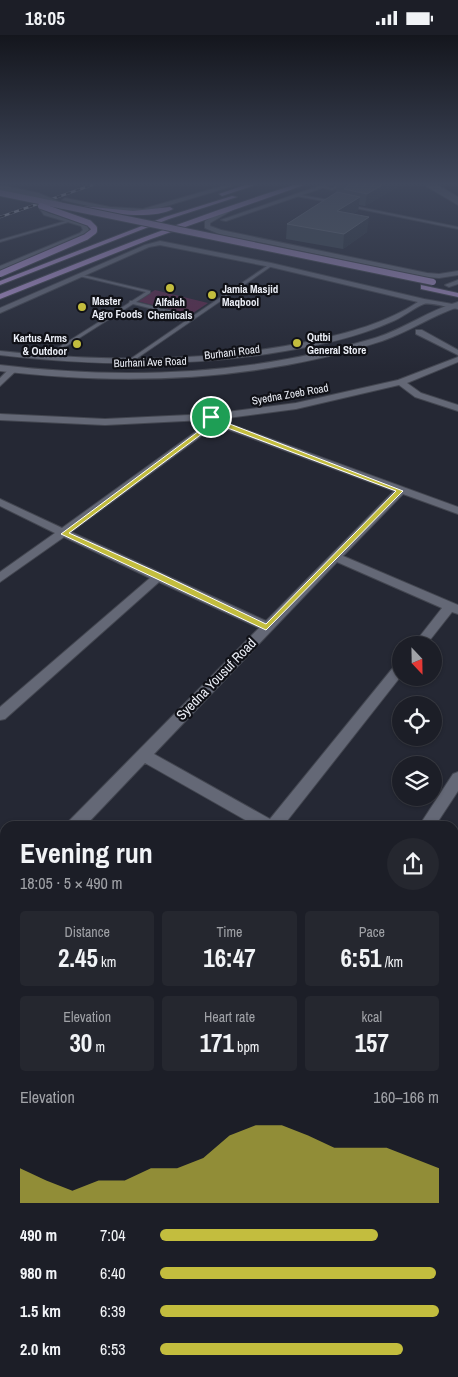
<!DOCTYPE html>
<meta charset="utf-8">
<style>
:root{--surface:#1c1e27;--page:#25272f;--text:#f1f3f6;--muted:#a0a2a7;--line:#3a3c44;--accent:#c3bd3e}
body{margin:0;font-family:"Archivo Narrow",sans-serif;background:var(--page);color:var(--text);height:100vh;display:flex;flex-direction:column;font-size:19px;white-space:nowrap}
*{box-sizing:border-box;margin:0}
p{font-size:16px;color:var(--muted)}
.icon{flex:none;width:28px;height:28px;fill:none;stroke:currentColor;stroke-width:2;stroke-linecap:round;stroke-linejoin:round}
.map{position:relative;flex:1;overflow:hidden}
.side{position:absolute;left:0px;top:786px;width:459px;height:556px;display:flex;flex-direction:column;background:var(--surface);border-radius:15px 15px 0 0;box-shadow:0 1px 4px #0004,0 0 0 1px var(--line)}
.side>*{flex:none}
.needle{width:32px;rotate:158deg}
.tools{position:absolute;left:392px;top:601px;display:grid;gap:10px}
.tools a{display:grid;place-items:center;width:50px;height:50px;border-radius:50%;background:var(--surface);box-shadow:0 1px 4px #0004,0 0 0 1px var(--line);font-size:25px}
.pin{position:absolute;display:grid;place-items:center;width:42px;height:42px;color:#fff;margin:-21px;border:2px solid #fff;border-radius:50%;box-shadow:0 1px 5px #0007}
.round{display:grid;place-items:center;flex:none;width:52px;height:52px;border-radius:26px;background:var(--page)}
.overview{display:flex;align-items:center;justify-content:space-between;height:85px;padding:0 20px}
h1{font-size:28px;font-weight:700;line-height:38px}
.stats{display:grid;grid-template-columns:repeat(3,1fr);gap:8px;height:85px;padding:5px 20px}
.stats div{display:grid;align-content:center;border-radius:5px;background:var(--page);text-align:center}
.stats b{font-size:25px;font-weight:700}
.stats small{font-size:14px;font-weight:400}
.stats p{font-size:14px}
.chart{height:140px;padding:10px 20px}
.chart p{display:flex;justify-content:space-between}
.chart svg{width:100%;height:90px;margin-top:5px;fill:var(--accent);opacity:.7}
ul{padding:0 20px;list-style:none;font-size:16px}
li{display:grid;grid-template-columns:80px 60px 1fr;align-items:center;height:38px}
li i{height:12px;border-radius:6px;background:var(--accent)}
.status{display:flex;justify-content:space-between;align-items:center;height:35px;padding:0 25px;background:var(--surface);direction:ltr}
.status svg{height:14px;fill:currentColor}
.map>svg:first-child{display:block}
.green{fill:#5a2a4b}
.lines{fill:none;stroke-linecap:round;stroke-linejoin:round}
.service-casing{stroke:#434650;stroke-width:2}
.minor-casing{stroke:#434650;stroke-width:2}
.tertiary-casing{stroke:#434650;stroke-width:2}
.primary-casing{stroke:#434650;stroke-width:2}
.trunk-casing{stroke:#434650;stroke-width:2}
.service{fill:#646876;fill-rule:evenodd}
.minor{fill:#646876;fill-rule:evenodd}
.tertiary{fill:#646876;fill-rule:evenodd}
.primary{fill:#9984b5;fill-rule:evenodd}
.trunk{fill:#aa8eca;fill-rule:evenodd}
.rail-casing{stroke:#c2c5ce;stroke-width:2.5}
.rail{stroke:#101117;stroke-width:2;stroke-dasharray:5;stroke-linecap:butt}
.tertiary-bridge-casing{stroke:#434650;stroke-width:8;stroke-linecap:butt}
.primary-bridge-casing{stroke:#434650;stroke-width:8;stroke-linecap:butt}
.trunk-bridge-casing{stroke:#434650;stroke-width:8;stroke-linecap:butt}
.tertiary-bridge{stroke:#646876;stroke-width:6}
.primary-bridge{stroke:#9984b5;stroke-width:6}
.trunk-bridge{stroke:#aa8eca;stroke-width:6}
.wall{fill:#3d4851}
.shaded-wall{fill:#2c343e}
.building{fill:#505a63;stroke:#68717a}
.route{fill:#c3bd3e;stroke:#fff;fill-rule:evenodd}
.poi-dot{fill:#c3bd3e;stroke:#101117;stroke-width:2}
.labels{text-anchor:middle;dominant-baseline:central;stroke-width:4.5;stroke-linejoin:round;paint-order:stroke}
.far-poi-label{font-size:11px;font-weight:bold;fill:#ebeef6;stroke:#101117;text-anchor:start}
.far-street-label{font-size:11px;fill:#ebeef6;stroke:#101117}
.street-label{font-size:14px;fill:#ebeef6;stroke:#101117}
</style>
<div class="status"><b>18:05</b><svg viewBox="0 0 49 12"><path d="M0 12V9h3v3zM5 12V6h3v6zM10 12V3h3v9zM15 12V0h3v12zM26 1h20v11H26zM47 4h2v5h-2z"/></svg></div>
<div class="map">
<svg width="458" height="1342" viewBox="0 0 458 1342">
<rect width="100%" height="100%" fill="#252834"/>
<path class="green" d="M155,255L208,268L190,280L137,266Z"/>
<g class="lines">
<defs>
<path id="service" d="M339,150H343L332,155L320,152L322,151L332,153Z
M295,159L334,166L336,167L334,168L296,161Z
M349,170L458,192V194L350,172Z
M69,185L72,186L0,207V205Z
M270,229L273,230L130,328L126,327L190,283L133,269L46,324L42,323L129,268L130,266H132L146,257L79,241V239L150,256V258L136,267L193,281Z"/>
<path id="minor" d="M226,150H236L143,178L110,176L62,165L65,163L110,172L143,174Z
M322,150H331L226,186L221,185Z
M424,150H432L458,166V170Z
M234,170L236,173L210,188V191L221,195L427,238L439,239L458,236V240L439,243L427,242L219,199L205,193V186Z
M39,173H43L48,178L86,189L89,195L84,200L0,235V231L80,198L83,195L81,191L44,180Z
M160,206L271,228L424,264L458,270V274C451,273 430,267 424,269C415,272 402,283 391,287C358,302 320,310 285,316C190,333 95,331 0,320V316C104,327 208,328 311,306C348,298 386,288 418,267L271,232L160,210L149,212L0,278V273L145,210Z
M416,295H422L458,315V320L416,299Z
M458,322V327L407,348L421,358L458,370V376L415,362L399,350L296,374L220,384L230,389L458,472V479L403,459L343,521L458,570V579L452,577L426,610H413L442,573L337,527L154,719L270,784L396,629L401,627V641L283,791H256L145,728L85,791H67L69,786L259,593L159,547L5,684L0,685V672L150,543L64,502L0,547V537L55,498L0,471V464L62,493L198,395L204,385L105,390L0,385V379L105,384L211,379L296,368L367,352L398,345ZM213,387L224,393L394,456L266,586L71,497L204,399Z
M10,333L17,335L0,351V343Z
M458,737V756L435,791H419L453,739Z
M5,857V876L0,878V859Z
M454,891L458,892V910L454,909Z
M5,1082V1106L0,1108V1084Z
M458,1114V1143L454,1145V1115Z
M72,1338H97L95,1342H70Z
M356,1338H380L378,1342H354Z"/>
<path id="tertiary" d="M430,150H438L458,162V166Z
M458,245V249L449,252L445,250Z
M458,267V272C432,281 408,297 382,306C260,346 127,351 0,336V330C125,345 253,340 375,303C404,294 429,275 458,267Z"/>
<path id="primary" d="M421,250L458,258V262L421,254Z"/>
<path id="trunk" d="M245,150H255L222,161L219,159Z
M294,150H304L151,204L0,264V259C97,220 194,181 294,150Z
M232,161L237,162L169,184L0,250V246L165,182Z
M72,170L133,176L170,172L173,174C152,186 95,177 70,173Z"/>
</defs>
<use href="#service" class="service-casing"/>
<use href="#minor" class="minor-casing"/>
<use href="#tertiary" class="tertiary-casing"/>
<use href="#primary" class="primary-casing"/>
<use href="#trunk" class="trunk-casing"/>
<use href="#service" class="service"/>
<use href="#minor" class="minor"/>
<use href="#tertiary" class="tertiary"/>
<use href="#primary" class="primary"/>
<use href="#trunk" class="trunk"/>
<defs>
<path id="rail" d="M0,182L92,150"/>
</defs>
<use href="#rail" class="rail-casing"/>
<use href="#rail" class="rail"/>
<defs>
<path id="tertiary-bridge" d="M0,153L38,161L62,171"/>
<path id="primary-bridge" d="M0,158L433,247"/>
<path id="trunk-bridge" d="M0,239L86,202L94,196V193L89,188L41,171"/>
</defs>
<use href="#tertiary-bridge" class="tertiary-bridge-casing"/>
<use href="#primary-bridge" class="primary-bridge-casing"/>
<use href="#trunk-bridge" class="trunk-bridge-casing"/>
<use href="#tertiary-bridge" class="tertiary-bridge"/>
<use href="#primary-bridge" class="primary-bridge"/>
<use href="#trunk-bridge" class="trunk-bridge"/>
</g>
<path class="wall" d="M337,150H401L365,171L359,170L358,176L353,179L367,197L343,214L286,204L287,189L336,158Z"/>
<path class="shaded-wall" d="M382,150H401L365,171L367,159Z
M360,162L358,176L336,190L337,176Z
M369,182L367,197L343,214L344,199Z"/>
<path class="building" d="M347,150H382L367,159L344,154L349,151Z
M337,157L360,162L337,176L369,182L344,199L287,189Z"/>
<linearGradient id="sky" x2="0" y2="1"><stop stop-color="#14161d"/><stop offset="0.44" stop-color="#40485c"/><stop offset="1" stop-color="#40485c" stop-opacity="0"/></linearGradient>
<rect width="458" height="338" fill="url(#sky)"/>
<path class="route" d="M209,381L403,456L266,595L61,499L199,396ZM212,385L225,392L396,456L266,589L161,539L69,498L203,398Z"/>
<g class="poi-dot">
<circle cx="170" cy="253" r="5"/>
<circle cx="212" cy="260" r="5"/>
<circle cx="82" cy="272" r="5"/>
<circle cx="297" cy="308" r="5"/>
<circle cx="77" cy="309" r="5"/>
</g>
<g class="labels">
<g class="far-poi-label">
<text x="222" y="254">Jamia Masjid<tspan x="222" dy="13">Maqbool</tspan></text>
<text x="92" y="266">Master<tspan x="92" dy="13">Agro Foods</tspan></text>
<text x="170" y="267" text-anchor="middle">Alfalah<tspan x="170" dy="13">Chemicals</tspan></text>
<text x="307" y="302">Qutbi<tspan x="307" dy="13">General Store</tspan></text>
<text x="67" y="303" text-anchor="end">Kartus Arms<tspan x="67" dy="13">&amp; Outdoor</tspan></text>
</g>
<g class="far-street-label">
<text transform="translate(232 317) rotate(-7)">Burhani Road</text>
<text transform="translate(150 327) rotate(-2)">Burhani Ave Road</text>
<text transform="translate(290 359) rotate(-10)">Syedna Zoeb Road</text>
</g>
<g class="street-label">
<text transform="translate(216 644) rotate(-46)">Syedna Yousuf Road</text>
</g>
</g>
</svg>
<div class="tools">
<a><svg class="needle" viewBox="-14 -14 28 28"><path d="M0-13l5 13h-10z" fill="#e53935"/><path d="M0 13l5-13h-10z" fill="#a0a2a7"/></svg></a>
<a><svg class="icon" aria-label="locate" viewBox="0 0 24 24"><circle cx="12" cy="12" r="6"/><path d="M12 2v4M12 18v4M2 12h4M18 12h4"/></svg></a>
<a><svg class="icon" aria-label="layers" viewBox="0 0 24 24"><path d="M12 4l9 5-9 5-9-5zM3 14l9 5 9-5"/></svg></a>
</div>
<div class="pin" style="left:211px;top:382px;background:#1e9e55"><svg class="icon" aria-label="arrive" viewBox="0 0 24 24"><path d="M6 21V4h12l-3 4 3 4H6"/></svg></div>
<section class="side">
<div class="overview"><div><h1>Evening run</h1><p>18:05 · 5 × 490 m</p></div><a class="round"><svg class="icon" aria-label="share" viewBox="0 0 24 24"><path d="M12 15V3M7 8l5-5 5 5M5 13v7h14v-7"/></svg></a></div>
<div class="stats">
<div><p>Distance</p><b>2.45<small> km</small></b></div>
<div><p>Time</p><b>16:47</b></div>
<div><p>Pace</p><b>6:51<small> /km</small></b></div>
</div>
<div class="stats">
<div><p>Elevation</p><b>30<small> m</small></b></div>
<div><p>Heart rate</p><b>171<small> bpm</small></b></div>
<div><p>kcal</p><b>157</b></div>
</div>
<div class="chart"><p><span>Elevation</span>160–166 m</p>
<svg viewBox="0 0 160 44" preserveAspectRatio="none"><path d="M0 44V27L10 33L20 38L30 33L40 33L50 27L60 27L70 22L80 11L90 6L100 6L110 11L120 17L130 17L140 17L150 22L160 27V44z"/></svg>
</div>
<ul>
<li><b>490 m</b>7:04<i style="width:78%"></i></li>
<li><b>980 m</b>6:40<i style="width:99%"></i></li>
<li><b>1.5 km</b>6:39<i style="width:100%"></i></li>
<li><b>2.0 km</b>6:53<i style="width:87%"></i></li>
</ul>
</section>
</div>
